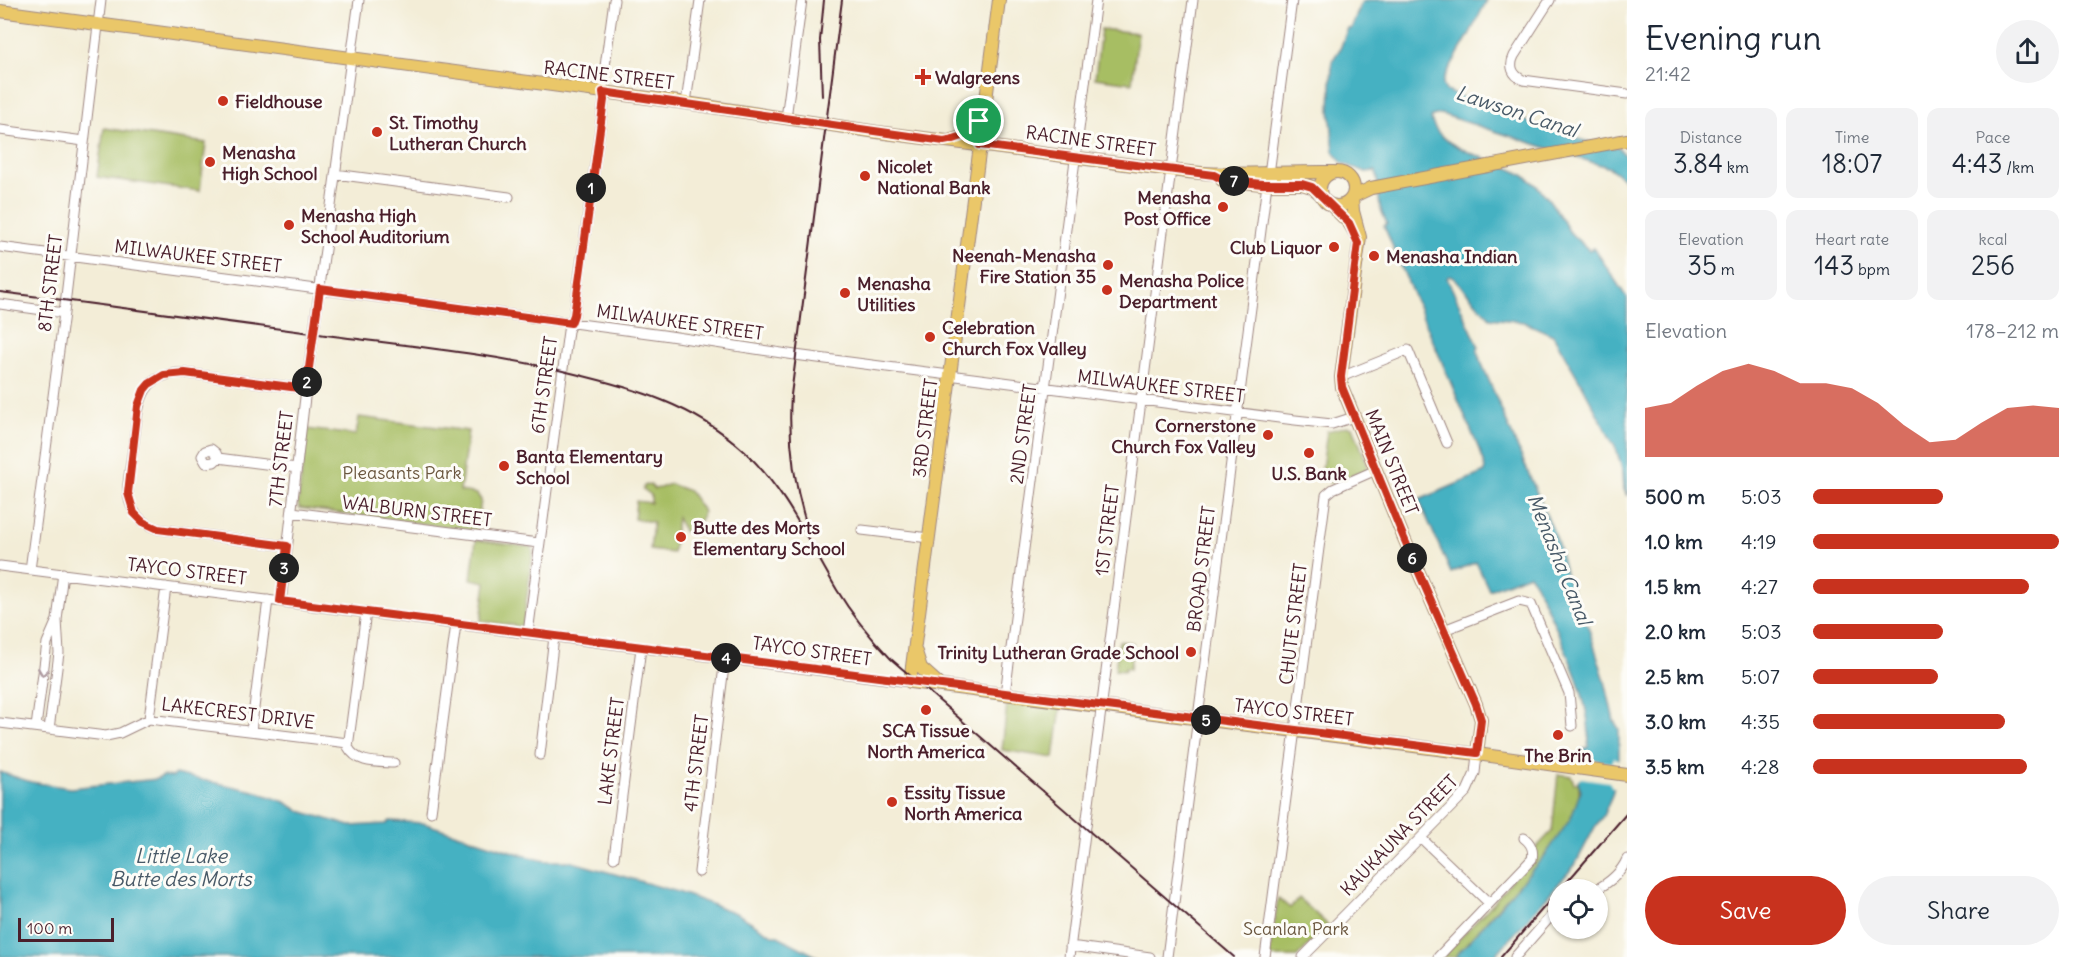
<!DOCTYPE html>
<meta charset="utf-8">
<style>
:root{--surface:#fff;--page:#f2f2f3;--text:#1f2937;--muted:#747a83;--accent:#c8321e}
body{margin:0;font-family:Delius,sans-serif;background:var(--page);color:var(--text);height:100vh;display:flex;flex-direction:column;font-size:22px;white-space:nowrap}
*{box-sizing:border-box;margin:0}
p{font-size:20px;color:var(--muted)}
.icon{flex:none;width:33px;height:33px;fill:none;stroke:currentColor;stroke-width:2;stroke-linecap:round;stroke-linejoin:round}
.map{position:relative;flex:1;overflow:hidden}
.drawer{display:flex;flex-direction:column;background:var(--surface);width:450px}
.drawer>*{flex:none}
.tools{position:absolute;left:1548px;top:879px;display:grid;gap:12px}
.tools a{display:grid;place-items:center;width:60px;height:60px;border-radius:50%;background:var(--surface);box-shadow:0 2px 4px #0004;font-size:30px}
.scale{position:absolute;left:18px;bottom:15px;width:96px;box-sizing:border-box;padding-left:6px;border:3px solid #4a1f2b;border-top:0;font-size:16px;line-height:21px;white-space:nowrap;color:#4a1f2b;-webkit-text-stroke:4px #fdfcf7;paint-order:stroke}
.pin{position:absolute;display:grid;place-items:center;width:51px;height:51px;color:#fff;margin:-26px;border:3px solid #fff;border-radius:50%;box-shadow:0 2px 6px #0007}
.km{position:absolute;width:30px;height:30px;margin:-15px;border-radius:50%;background:#222;color:#fff;font-size:16px;line-height:30px;text-align:center}
.round{display:grid;place-items:center;flex:none;width:63px;height:63px;border-radius:32px;background:var(--page)}
.summary{display:flex;align-items:center;justify-content:space-between;height:102px;padding:0 18px}
h1{font-size:33px;font-weight:600;line-height:45px}
.figures{display:grid;grid-template-columns:repeat(3,1fr);gap:9px;height:102px;padding:6px 18px}
.figures div{display:grid;align-content:center;border-radius:12px;background:var(--page);text-align:center}
.figures b{font-size:26px;font-weight:600}
.figures small{font-size:16px;font-weight:400}
.figures p{font-size:16px}
.chart{height:168px;padding:12px 18px}
.chart p{display:flex;justify-content:space-between}
.chart svg{width:100%;height:108px;margin-top:6px;fill:var(--accent);opacity:.7}
.button{display:flex;gap:12px;margin-top:auto;padding:12px 18px}
.button a{flex:1;height:69px;border-radius:36px;background:var(--accent);color:#fff;font-size:24px;font-weight:600;line-height:69px;text-align:center}
.button a+a{background:var(--page);color:var(--text)}
ul{padding:0 18px;list-style:none;font-size:20px}
li{display:grid;grid-template-columns:96px 72px 1fr;align-items:center;height:45px}
li i{height:15px;border-radius:8px;background:var(--accent)}
main{display:flex;flex:1;min-height:0}
.map>svg:first-child{display:block}
.green{fill:#a7be63;stroke:#786e47;stroke-width:1.5}
.water{fill:#45b1c2;stroke:#486876;stroke-width:1.5}
.pier{fill:#f3edd7}
.lines{fill:none;stroke-linecap:round;stroke-linejoin:round}
.minor-casing{stroke:#9e8681;stroke-width:11}
.major-casing{stroke:#9e8681;stroke-width:14}
.minor{stroke:#fff;stroke-width:9}
.major{stroke:#eac769;stroke-width:12}
.rail{stroke:#4a1f2b;stroke-width:2}
.oneway{stroke:#ae9aa0}
.route-casing{stroke:#fff;stroke-width:12}
.route{stroke:#c8321e;stroke-width:8}
.poi-dot{fill:#c8321e;stroke:#fdfcf7;stroke-width:2}
.labels{text-anchor:middle;dominant-baseline:central;stroke-width:6;stroke-linejoin:round;paint-order:stroke}
.street-label{font-size:18px;fill:#4a1f2b;stroke:#fdfcf7}
.poi-label{font-size:18px;font-weight:bold;fill:#4a1f2b;stroke:#fdfcf7;text-anchor:start}
.park-label{font-size:18px;fill:#6b573f;stroke:#fdfcf7}
.water-label{font-size:20px;font-style:italic;fill:#485967;stroke:#fdfcf7}
</style>
<main>
<div class="map">
<svg width="1627" height="957" viewBox="0 0 1627 957">
<rect width="100%" height="100%" fill="#fdfcf7"/>
<filter id="ink" filterUnits="userSpaceOnUse"><feTurbulence type="fractalNoise" baseFrequency=".0167" numOctaves="2"/><feDisplacementMap in="SourceGraphic" scale="12" xChannelSelector="R" yChannelSelector="G"/><feConvolveMatrix kernelMatrix="1 2 1 2 8 2 1 2 1" color-interpolation-filters="sRGB"/></filter>
<filter id="wash" filterUnits="userSpaceOnUse"><feTurbulence type="fractalNoise" baseFrequency=".008" numOctaves="4" result="noise"/><feDisplacementMap in="SourceGraphic" scale="24" xChannelSelector="R" yChannelSelector="G"/><feGaussianBlur stdDeviation="1.35" result="paint"/><feColorMatrix in="noise" values="0 0 0 0 0 0 0 0 0 0 0 0 0 0 0 0 0 1.4 0 .05"/><feComposite in="paint" operator="in"/></filter>
<g filter="url(#wash)">
<rect width="100%" height="100%" fill="#f3edd7"/>
<path class="green" d="M1101,29L1138,33L1132,83L1095,78Z
M104,128L206,143L200,191L97,177Z
M359,417L468,431L460,491L477,494L481,500L477,531L299,508L298,503L307,429L356,435Z
M1347,426L1353,427L1368,466L1365,471L1330,483L1322,469L1327,431Z
M650,484L654,489L660,488L670,484L689,491L703,511L701,519L688,533L683,531L677,517L673,553L650,550L653,522L634,519L636,501L651,503V495L643,489L644,486Z
M476,540L531,547L533,552L523,625L518,626L481,621L486,582L471,579Z
M1119,641L1133,643L1130,669L1125,668V671L1115,670Z
M1014,701L1061,707L1054,758L1002,750L1007,704L1008,702Z
M1558,774L1571,776L1574,783L1578,782C1590,815 1519,884 1498,908C1483,924 1469,941 1455,957H1442L1495,901L1536,848L1552,831Z
M1278,898L1290,908L1299,898L1328,925L1297,957H1269Z"/>
<path class="water" d="M1366,0H1487L1469,35L1444,78L1443,84L1446,91L1510,116L1582,140L1607,147H1618L1627,157V181L1610,168L1441,114L1432,116L1431,118C1436,150 1500,160 1523,175C1545,189 1556,210 1569,231C1574,238 1583,244 1589,250L1594,248L1627,298V496L1624,489L1623,473L1617,451L1581,383L1553,335L1524,322L1490,318L1453,277L1449,276L1447,278L1479,347L1477,351L1479,357L1557,540L1566,577L1588,626L1605,681L1614,721L1619,729V764L1612,795L1603,816L1595,827L1575,865L1494,957H1455L1546,854L1571,818L1581,790L1578,782L1583,758L1581,751L1588,747C1595,701 1555,628 1536,584L1529,574L1489,590L1476,562L1451,573L1419,500L1485,472L1484,461L1384,226L1387,224L1380,207L1376,171L1365,172L1342,163L1334,152L1330,110L1332,61L1340,49L1348,28L1351,29L1362,1L1365,2Z
M0,772L31,782L70,788L157,779L163,776L173,777L175,774L254,791L285,802L300,811L350,826L386,824L390,821L423,823L529,857L545,861H569L678,892L738,914L772,935H776L818,957H0Z"/>
<path class="pier" d="M1579,754L1581,755L1583,759L1612,763L1614,758L1621,760L1616,787H1612L1609,782L1581,778L1575,783Z"/>
</g>
<g filter="url(#ink)">
<g class="lines">
<defs>
<path id="minor" d="M1550,0L1514,56C1509,66 1512,75 1523,80L1627,94
M686,103L700,0
M786,118L802,0
M0,130L84,141
M335,174L509,197
M1269,174L1292,0
M0,247L663,335L795,355L1295,420L1332,424L1354,417
M0,304L64,313
M1341,377L1408,350L1447,443
M218,458L214,462L206,463L202,456L205,451L211,449L216,453L218,458L297,468
M292,512L539,543
M862,530L929,538
M287,546L158,529C137,522 127,506 128,485C130,467 133,450 135,433C139,399 143,372 185,373L306,389
M0,566L910,682
M30,570L64,313L101,0
M281,601L306,389L359,0
M366,612L348,747C357,764 377,762 394,763
M1444,630L1519,601L1531,604L1569,693L1572,726
M528,633L568,331L574,315L604,100L603,81L614,0
M1005,694L1096,0
M149,719L166,587
M0,723L106,736L120,733L149,719L348,743
M36,727L47,643L57,620
M49,729L59,653L57,620L63,573
M251,731L268,600
M540,755L554,637
M431,812L456,624
M1421,838L1489,903
M614,858L641,648
M699,872L725,658
M1595,890C1609,883 1621,873 1627,859
M1070,946L1150,957
M1069,957L1193,0
M1167,957L1267,184
M1265,957L1326,495L1333,489L1376,470
M1303,957L1467,791L1475,773L1477,754
M1438,957L1532,859C1534,851 1531,843 1524,838
M1515,957L1558,908"/>
<path id="major" d="M999,0L910,682L1477,754L1627,775
M0,11L686,103L877,132L1179,171C1230,177 1281,171 1333,172
M951,140C966,137 975,129 982,114
M1320 189a17 17 0 1 1 34 0a17 17 0 1 1-34 0Z
M1222,180L1262,184H1302L1312,187L1320,194
M1332,206L1349,223L1355,233
M916,652L921,668L940,685
M1477,754L1481,720L1476,704L1403,536L1342,387L1341,377L1360,237L1353,211L1352,197L1371,188L1627,140"/>
</defs>
<use href="#minor" class="minor-casing"/>
<use href="#major" class="major-casing"/>
<use href="#minor" class="minor"/>
<use href="#major" class="major"/>
<path class="rail" d="M822,96L820,40L824,0
M0,292C104,305 208,320 311,333C398,345 486,352 571,373C634,388 694,405 743,450C785,489 808,541 837,590C852,615 871,638 891,659L1234,957
M808,529C794,486 788,440 791,395L842,0
M1560,890L1627,813
M1501,957L1558,891"/>
</g>
<defs><path id="oneway-chevron" d="M-2-3.5L2.5 0L-2 3.5" fill="none" stroke-width="1.6" stroke-linecap="round" stroke-linejoin="round" transform="scale(1.5)"/></defs>
<use class="oneway" href="#oneway-chevron" transform="translate(43 672) rotate(98)"/>
</g>
<g class="lines" filter="url(#ink)">
<defs>
<path id="route" d="M603,92L944,141C972,137 978,126 987,100L980,145L1214,175L1223,180L1262,184H1302L1312,187L1349,223L1358,243L1341,377L1342,387L1403,536L1476,704L1481,720L1477,753L280,601L287,546L158,529L143,522L134,513L128,493L138,406L144,390L149,384L164,375L185,373L306,389L320,289L571,323L574,315L580,275L604,100Z"/>
</defs>
<use href="#route" class="route-casing"/>
<use href="#route" class="route"/>
</g>
<g class="poi-dot">
<path d="M920 68h6v6h6v6h-6v6h-6v-6h-6v-6h6z"/>
<circle cx="223" cy="101" r="6"/>
<circle cx="377" cy="132" r="6"/>
<circle cx="210" cy="162" r="6"/>
<circle cx="865" cy="176" r="6"/>
<circle cx="1223" cy="207" r="6"/>
<circle cx="289" cy="225" r="6"/>
<circle cx="1334" cy="247" r="6"/>
<circle cx="1374" cy="256" r="6"/>
<circle cx="1108" cy="265" r="6"/>
<circle cx="1107" cy="290" r="6"/>
<circle cx="845" cy="293" r="6"/>
<circle cx="930" cy="337" r="6"/>
<circle cx="1268" cy="435" r="6"/>
<circle cx="1309" cy="453" r="6"/>
<circle cx="504" cy="466" r="6"/>
<circle cx="681" cy="537" r="6"/>
<circle cx="1191" cy="652" r="6"/>
<circle cx="926" cy="710" r="6"/>
<circle cx="1558" cy="735" r="6"/>
<circle cx="892" cy="802" r="6"/>
</g>
<g class="labels">
<g class="street-label">
<text transform="translate(609 75) rotate(7)">RACINE STREET</text>
<text transform="translate(1091 141) rotate(8)">RACINE STREET</text>
<text transform="translate(198 256) rotate(7)">MILWAUKEE STREET</text>
<text transform="translate(50 283) rotate(-83)">8TH STREET</text>
<text transform="translate(680 322) rotate(8)">MILWAUKEE STREET</text>
<text transform="translate(544 385) rotate(-82)">6TH STREET</text>
<text transform="translate(1161 386) rotate(7)">MILWAUKEE STREET</text>
<text transform="translate(925 428) rotate(-83)">3RD STREET</text>
<text transform="translate(1023 434) rotate(-82)">2ND STREET</text>
<text transform="translate(281 459) rotate(-83)">7TH STREET</text>
<text transform="translate(1392 462) rotate(68)">MAIN STREET</text>
<text transform="translate(417 511) rotate(7)">WALBURN STREET</text>
<text transform="translate(1107 530) rotate(-83)">1ST STREET</text>
<text transform="translate(1201 569) rotate(-83)">BROAD STREET</text>
<text transform="translate(187 571) rotate(7)">TAYCO STREET</text>
<text transform="translate(1293 624) rotate(-83)">CHUTE STREET</text>
<text transform="translate(812 651) rotate(8)">TAYCO STREET</text>
<text transform="translate(1294 712) rotate(7)">TAYCO STREET</text>
<text transform="translate(238 713) rotate(7)">LAKECREST DRIVE</text>
<text transform="translate(611 751) rotate(-83)">LAKE STREET</text>
<text transform="translate(696 763) rotate(-83)">4TH STREET</text>
<text transform="translate(1399 835) rotate(-46)">KAUKAUNA STREET</text>
</g>
<g class="poi-label">
<text x="935" y="77">Walgreens</text>
<text x="235" y="101">Fieldhouse</text>
<text x="389" y="122">St. Timothy<tspan x="389" dy="21">Lutheran Church</tspan></text>
<text x="222" y="152">Menasha<tspan x="222" dy="21">High School</tspan></text>
<text x="877" y="166">Nicolet<tspan x="877" dy="21">National Bank</tspan></text>
<text x="1211" y="197" text-anchor="end">Menasha<tspan x="1211" dy="21">Post Office</tspan></text>
<text x="301" y="215">Menasha High<tspan x="301" dy="21">School Auditorium</tspan></text>
<text x="1322" y="247" text-anchor="end">Club Liquor</text>
<text x="1096" y="255" text-anchor="end">Neenah-Menasha<tspan x="1096" dy="21">Fire Station 35</tspan></text>
<text x="1386" y="256">Menasha Indian</text>
<text x="1119" y="280">Menasha Police<tspan x="1119" dy="21">Department</tspan></text>
<text x="857" y="283">Menasha<tspan x="857" dy="21">Utilities</tspan></text>
<text x="942" y="327">Celebration<tspan x="942" dy="21">Church Fox Valley</tspan></text>
<text x="1256" y="425" text-anchor="end">Cornerstone<tspan x="1256" dy="21">Church Fox Valley</tspan></text>
<text x="516" y="456">Banta Elementary<tspan x="516" dy="21">School</tspan></text>
<text x="1309" y="473" text-anchor="middle">U.S. Bank</text>
<text x="693" y="527">Butte des Morts<tspan x="693" dy="21">Elementary School</tspan></text>
<text x="1179" y="652" text-anchor="end">Trinity Lutheran Grade School</text>
<text x="926" y="730" text-anchor="middle">SCA Tissue<tspan x="926" dy="21">North America</tspan></text>
<text x="1558" y="755" text-anchor="middle">The Brin</text>
<text x="904" y="792">Essity Tissue<tspan x="904" dy="21">North America</tspan></text>
</g>
<g class="park-label">
<text x="402" y="472">Pleasants Park</text>
<text x="1296" y="928">Scanlan Park</text>
</g>
<g class="water-label">
<text transform="translate(1517 111) rotate(18)">Lawson Canal</text>
<text transform="translate(1560 559) rotate(68)">Menasha Canal</text>
<text x="181" y="855">Little Lake<tspan x="181" dy="23">Butte des Morts</tspan></text>
</g>
</g>
</svg>
<div class="tools">
<a><svg class="icon" aria-label="locate" viewBox="0 0 24 24"><circle cx="12" cy="12" r="6"/><path d="M12 2v4M12 18v4M2 12h4M18 12h4"/></svg></a>
</div>
<div class="scale">100 m</div>
<div class="pin" style="left:979px;top:121px;background:#1e9e55"><svg class="icon" aria-label="arrive" viewBox="0 0 24 24"><path d="M6 21V4h12l-3 4 3 4H6"/></svg></div>
<b class="km" style="left:591px;top:188px">1</b>
<b class="km" style="left:307px;top:382px">2</b>
<b class="km" style="left:284px;top:568px">3</b>
<b class="km" style="left:726px;top:658px">4</b>
<b class="km" style="left:1206px;top:720px">5</b>
<b class="km" style="left:1412px;top:558px">6</b>
<b class="km" style="left:1234px;top:181px">7</b>
</div>
<section class="drawer">
<div class="summary"><div><h1>Evening run</h1><p>21:42</p></div><a class="round"><svg class="icon" aria-label="share" viewBox="0 0 24 24"><path d="M12 15V3M7 8l5-5 5 5M5 13v7h14v-7"/></svg></a></div>
<div class="figures">
<div><p>Distance</p><b>3.84<small> km</small></b></div>
<div><p>Time</p><b>18:07</b></div>
<div><p>Pace</p><b>4:43<small> /km</small></b></div>
</div>
<div class="figures">
<div><p>Elevation</p><b>35<small> m</small></b></div>
<div><p>Heart rate</p><b>143<small> bpm</small></b></div>
<div><p>kcal</p><b>256</b></div>
</div>
<div class="chart"><p><span>Elevation</span>178–212 m</p>
<svg viewBox="0 0 160 44" preserveAspectRatio="none"><path d="M0 44V24L10 22L20 15L30 9L40 6L50 9L60 14L70 14L80 16L90 22L100 31L110 38L120 37L130 30L140 24L150 23L160 24V44z"/></svg>
</div>
<ul>
<li><b>500 m</b>5:03<i style="width:53%"></i></li>
<li><b>1.0 km</b>4:19<i style="width:100%"></i></li>
<li><b>1.5 km</b>4:27<i style="width:88%"></i></li>
<li><b>2.0 km</b>5:03<i style="width:53%"></i></li>
<li><b>2.5 km</b>5:07<i style="width:51%"></i></li>
<li><b>3.0 km</b>4:35<i style="width:78%"></i></li>
<li><b>3.5 km</b>4:28<i style="width:87%"></i></li>
</ul>
<div class="button"><a>Save</a><a>Share</a></div>
</section>
</main>
